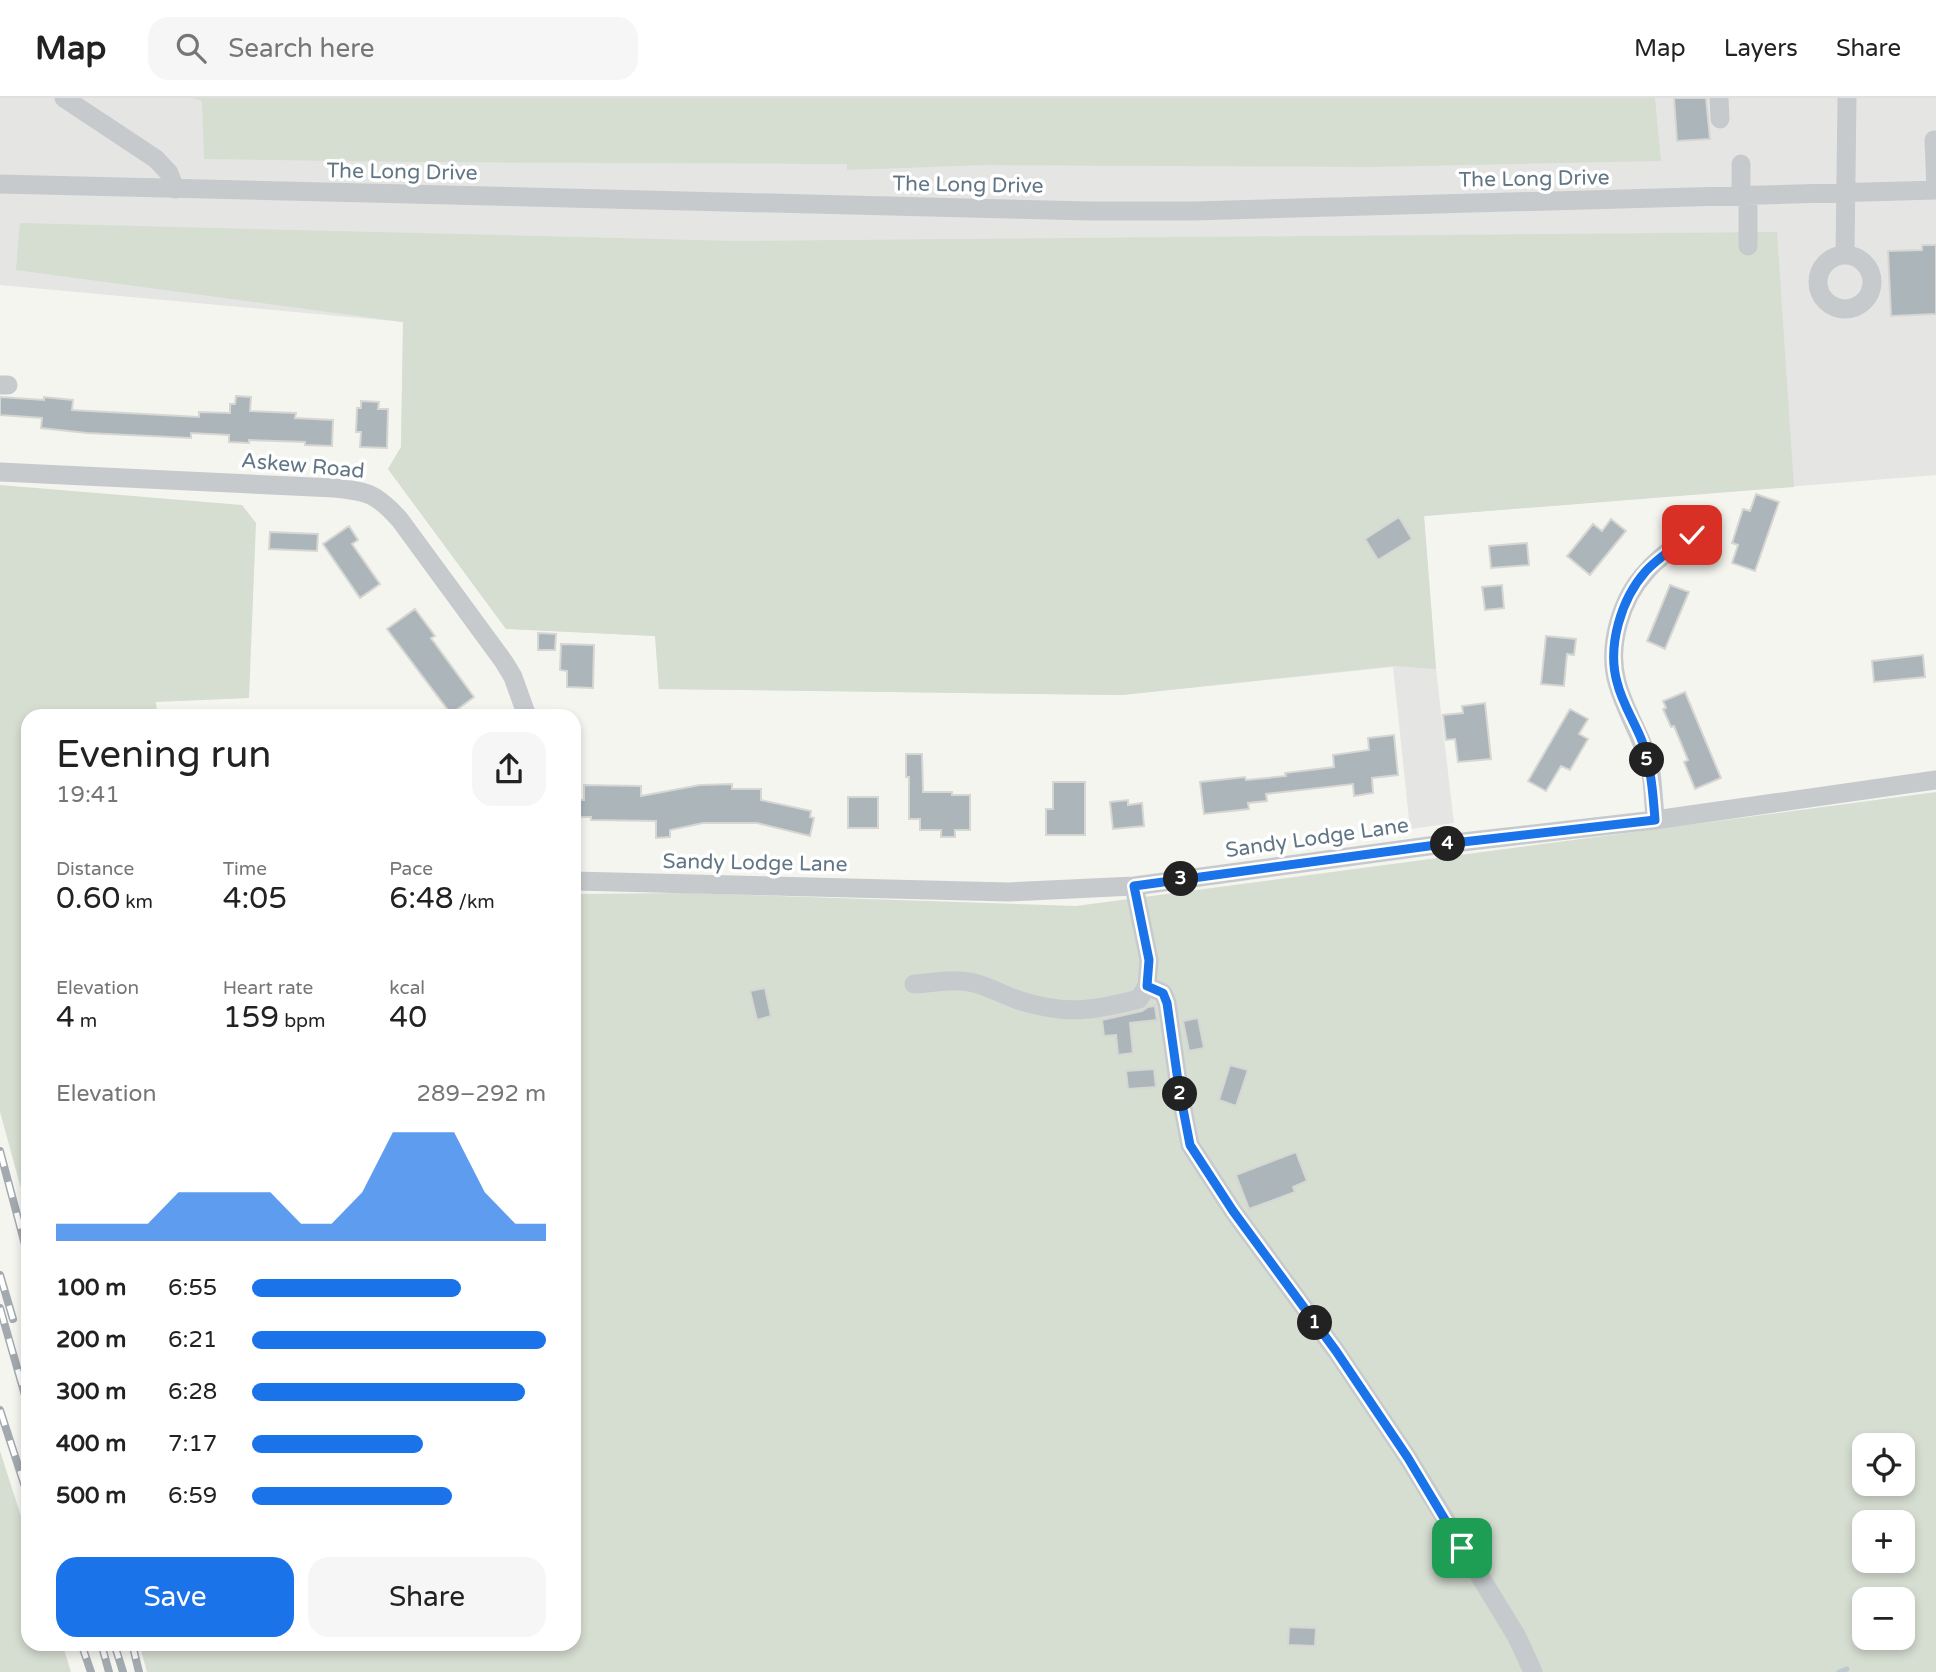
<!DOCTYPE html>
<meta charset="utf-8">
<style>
:root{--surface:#fff;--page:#f6f6f6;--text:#222;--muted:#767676;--line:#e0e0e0;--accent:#1a73e8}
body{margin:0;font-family:"Varela Round",sans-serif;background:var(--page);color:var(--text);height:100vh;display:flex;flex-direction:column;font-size:26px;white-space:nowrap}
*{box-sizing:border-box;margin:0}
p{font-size:23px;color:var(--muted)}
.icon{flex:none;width:38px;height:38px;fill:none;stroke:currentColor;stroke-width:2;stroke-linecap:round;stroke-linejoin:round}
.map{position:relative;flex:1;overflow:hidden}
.details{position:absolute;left:21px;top:611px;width:560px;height:942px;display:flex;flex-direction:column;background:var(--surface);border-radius:21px;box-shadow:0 4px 10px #0003}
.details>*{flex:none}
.fabs{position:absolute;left:1852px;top:1335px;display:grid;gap:14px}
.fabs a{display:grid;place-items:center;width:63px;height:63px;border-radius:14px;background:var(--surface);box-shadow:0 4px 10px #0003;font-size:35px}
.pin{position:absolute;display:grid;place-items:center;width:60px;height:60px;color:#fff;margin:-30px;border-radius:14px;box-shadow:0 4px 10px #0006}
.km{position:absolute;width:35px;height:35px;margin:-18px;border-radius:50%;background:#222;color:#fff;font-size:19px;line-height:35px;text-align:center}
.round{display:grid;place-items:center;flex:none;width:74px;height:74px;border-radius:21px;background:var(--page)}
.overview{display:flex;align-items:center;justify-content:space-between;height:119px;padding:0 35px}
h1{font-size:38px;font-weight:600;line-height:52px}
.figures{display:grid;grid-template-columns:repeat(3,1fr);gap:10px;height:119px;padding:7px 35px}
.figures div{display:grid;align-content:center}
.figures b{font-size:30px;font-weight:600}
.figures small{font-size:19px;font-weight:400}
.figures p{font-size:19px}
.chart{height:196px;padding:14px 35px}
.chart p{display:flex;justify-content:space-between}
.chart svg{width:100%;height:126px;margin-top:7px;fill:var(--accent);opacity:.7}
.cta{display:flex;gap:14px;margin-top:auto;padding:14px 35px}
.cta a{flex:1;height:80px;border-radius:21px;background:var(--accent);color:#fff;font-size:28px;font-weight:600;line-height:80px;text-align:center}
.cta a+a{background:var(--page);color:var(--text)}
ul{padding:0 35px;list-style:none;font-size:23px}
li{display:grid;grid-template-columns:112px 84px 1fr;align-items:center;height:52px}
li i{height:18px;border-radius:9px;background:var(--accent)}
header{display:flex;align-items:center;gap:42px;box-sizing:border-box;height:98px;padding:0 35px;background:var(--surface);border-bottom:2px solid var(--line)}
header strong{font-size:33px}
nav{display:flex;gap:38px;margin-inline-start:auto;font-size:24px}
.search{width:490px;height:63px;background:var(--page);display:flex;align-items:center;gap:18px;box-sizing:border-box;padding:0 24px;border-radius:21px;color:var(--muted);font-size:26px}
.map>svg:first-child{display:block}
.built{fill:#e5e6e4}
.green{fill:#d6ddd1;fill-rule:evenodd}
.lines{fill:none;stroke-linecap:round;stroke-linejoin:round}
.stream{stroke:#bccace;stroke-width:5}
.building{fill:#acb5ba;stroke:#d6d6d3;stroke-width:2}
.minor{stroke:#c7cacd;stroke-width:19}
.rail-casing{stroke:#a2a9af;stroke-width:8}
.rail{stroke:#fff;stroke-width:5;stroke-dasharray:16;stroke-linecap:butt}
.route-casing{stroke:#fff;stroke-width:14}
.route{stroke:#1a73e8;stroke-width:9}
.labels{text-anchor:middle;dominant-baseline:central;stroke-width:7;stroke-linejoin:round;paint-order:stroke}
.street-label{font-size:21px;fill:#617685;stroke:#fff}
</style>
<header>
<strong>Map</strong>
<div class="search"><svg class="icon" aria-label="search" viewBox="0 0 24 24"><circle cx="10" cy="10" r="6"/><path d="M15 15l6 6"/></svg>Search here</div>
<nav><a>Map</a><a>Layers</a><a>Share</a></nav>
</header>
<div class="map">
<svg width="1936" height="1574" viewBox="0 0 1936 1574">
<rect width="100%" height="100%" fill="#f5f5f0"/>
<path class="built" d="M0,0H1936V377L1424,418L1436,571L1454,725L1410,731L1393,569L1122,597L659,591L655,538L506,531L388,371L401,349L403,224L0,187Z"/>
<path class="green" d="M192,0H1655L1661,63L1372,69L985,67L847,72V66L412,64L204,61L202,3Z
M20,125L736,143L1777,134L1794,389L1424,418L1436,571L1394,568L1122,597L659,591L655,538L506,531L388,371L401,349L403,224L16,172Z
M0,387L242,407L256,425L249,600L156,604L157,618H28V1116L0,1014Z
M1936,694V1574H147L139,1545H574V796L689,795L1076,808ZM1864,1348H1902V1386H1864ZM1864,1424H1902V1463H1864ZM1864,1502H1902V1540H1864Z
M0,1353L28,1440V1545H62L71,1574H0Z"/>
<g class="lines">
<path class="stream" d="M1839,1574L1847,1571"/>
</g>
<path class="building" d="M1674,0H1706L1710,41L1677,43Z
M1922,147H1936V216L1891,218L1888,153L1922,152Z
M236,298L251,299L250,313L296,315L295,320L333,322L332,348L305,347V344L249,342V345L229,344V337L191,335V340L87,335L41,330L42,320L0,317V299L44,302V299L73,302L72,312L199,319V314L230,315V306H235Z
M361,303L379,304L378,311H388L387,350L360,349L361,334H356L357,310H361Z
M1756,396L1779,404L1755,473L1732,465L1738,447L1732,445L1743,411L1750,413Z
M1399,419L1412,441L1378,462L1365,441Z
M1611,421L1626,433L1590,477L1567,458L1593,426L1602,433Z
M349,428L358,442L352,446L380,486L360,500L323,446Z
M270,434L318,436L317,453L269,451Z
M1527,445L1529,467L1491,470L1489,448Z
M1502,487L1504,510L1485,512L1482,489Z
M1670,487L1689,494L1665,551L1647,543Z
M415,511L435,538L431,540L474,599L451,616L387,531Z
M538,535L556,536L555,552H538Z
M1546,538L1576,541L1574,557L1567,556L1564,588L1541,586Z
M561,546L594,547L593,590L567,589V573L560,572Z
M1923,557L1925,579L1874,584L1872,563Z
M1685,594L1721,680L1695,691L1684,664L1688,662L1674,628L1671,629L1663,611L1666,610L1663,603Z
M1485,605L1491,661L1458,664L1455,641L1446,642L1443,617L1463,615L1462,608Z
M1570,611L1588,621L1579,636L1588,641L1570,672L1561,668L1546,693L1528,683Z
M1394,637L1398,677L1372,680L1373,695L1354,698L1353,686L1266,696L1267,703L1248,705L1249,711L1204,716L1200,684L1245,679L1246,682L1286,678L1285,675L1334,669L1333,657L1369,652L1368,640Z
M906,656H922L923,694H952V697H970V732H955V739H941V732H920V721H909V679H906Z
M1053,684H1085V737H1046V711H1053Z
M732,686V691H761V702L811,713L810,719L814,720L810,738L757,725H703L670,732V739L656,740V723L591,722V719H574V702H584V687L641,688V698L700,687Z
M848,699H878V730H848Z
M1128,702V707L1142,705L1144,728L1113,731L1110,704Z
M765,890L771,918L757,922L750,893Z
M1155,908L1157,922L1130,925L1133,955L1118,957L1116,937L1104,938L1102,922L1142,913L1148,909Z
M1198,920L1204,950L1189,953L1183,923Z
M1230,967L1248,972L1236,1008L1219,1002Z
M1154,971L1156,989L1128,991L1126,973Z
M1296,1054L1307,1083L1293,1089L1295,1094L1249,1111L1236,1077Z
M1289,1529L1316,1530L1315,1548L1288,1547Z"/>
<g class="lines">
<path class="minor" d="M64,0L156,61L169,75L175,91
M1719,0L1720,21
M1741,66V99
M0,86L1091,113H1193L1936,92
M1936,92L1934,42H1936
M1748,148V99
M1845,156L1847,0
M1818 184a27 27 0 1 1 54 0a27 27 0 1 1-54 0Z
M0,287H8
M0,374L334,390C368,393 377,396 400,422L504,564L513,579L527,618
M1655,722C1654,706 1653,690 1651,674C1645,642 1625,615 1617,584C1607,548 1621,501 1646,474C1659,459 1675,448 1691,437
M574,783L1008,794L1134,788L1436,747L1655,722L1936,682
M914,886C934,885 955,880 974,885C990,889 1005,898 1021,903C1067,917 1093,913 1139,901L1147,888L1149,862L1134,788
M1147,888L1163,895L1167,905L1179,990L1190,1047L1233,1113L1336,1253L1408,1360L1517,1539L1533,1574"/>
<defs>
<path id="rail" d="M0,1053L28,1158
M0,1177L13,1221
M0,1210L28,1308
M0,1312L28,1398
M81,1545L91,1574
M101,1545L109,1574
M114,1545L123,1574
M132,1545L139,1574"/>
</defs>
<use href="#rail" class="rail-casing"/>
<use href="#rail" class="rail"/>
</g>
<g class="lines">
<defs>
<path id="route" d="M1462,1450L1408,1360L1336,1253L1233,1113L1190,1047L1179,990L1167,905L1163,895L1147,888L1149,862L1134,788L1436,747L1655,722C1653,695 1651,669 1642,643C1634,623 1622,605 1617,584C1607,548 1621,501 1646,473C1659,459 1676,448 1692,437"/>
</defs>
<use href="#route" class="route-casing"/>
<use href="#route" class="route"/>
</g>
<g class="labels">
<g class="street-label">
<text transform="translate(402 74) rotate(1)">The Long Drive</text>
<text transform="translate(1534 81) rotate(-1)">The Long Drive</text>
<text transform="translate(968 87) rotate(1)">The Long Drive</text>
<text transform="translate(303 368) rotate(5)">Askew Road</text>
<text transform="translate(1317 740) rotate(-8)">Sandy Lodge Lane</text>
<text transform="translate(755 765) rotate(1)">Sandy Lodge Lane</text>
</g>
</g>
</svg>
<div class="fabs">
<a><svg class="icon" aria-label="locate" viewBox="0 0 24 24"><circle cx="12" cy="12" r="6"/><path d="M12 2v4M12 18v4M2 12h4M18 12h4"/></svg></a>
<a>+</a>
<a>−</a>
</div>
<div class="pin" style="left:1462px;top:1450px;background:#1e9e55"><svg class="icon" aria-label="arrive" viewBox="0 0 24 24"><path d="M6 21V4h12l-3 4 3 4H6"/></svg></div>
<div class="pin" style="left:1692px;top:437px;background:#d93025"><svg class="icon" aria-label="check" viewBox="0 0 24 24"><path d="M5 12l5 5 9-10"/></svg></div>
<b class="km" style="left:1315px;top:1225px">1</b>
<b class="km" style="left:1180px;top:996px">2</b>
<b class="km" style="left:1181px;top:781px">3</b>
<b class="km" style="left:1448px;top:746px">4</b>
<b class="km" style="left:1647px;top:662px">5</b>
<section class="details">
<div class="overview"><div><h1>Evening run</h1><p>19:41</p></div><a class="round"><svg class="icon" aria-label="share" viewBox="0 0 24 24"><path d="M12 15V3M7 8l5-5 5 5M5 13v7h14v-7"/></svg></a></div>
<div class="figures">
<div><p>Distance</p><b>0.60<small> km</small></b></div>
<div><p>Time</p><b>4:05</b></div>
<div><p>Pace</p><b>6:48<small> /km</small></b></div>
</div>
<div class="figures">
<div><p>Elevation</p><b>4<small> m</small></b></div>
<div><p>Heart rate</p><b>159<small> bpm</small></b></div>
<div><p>kcal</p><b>40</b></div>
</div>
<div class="chart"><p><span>Elevation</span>289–292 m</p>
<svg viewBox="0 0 160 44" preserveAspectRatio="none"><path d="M0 44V38L10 38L20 38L30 38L40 27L50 27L60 27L70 27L80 38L90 38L100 27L110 6L120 6L130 6L140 27L150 38L160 38V44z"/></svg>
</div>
<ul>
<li><b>100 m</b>6:55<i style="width:71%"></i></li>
<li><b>200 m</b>6:21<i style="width:100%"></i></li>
<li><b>300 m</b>6:28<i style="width:93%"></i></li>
<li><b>400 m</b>7:17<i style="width:58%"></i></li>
<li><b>500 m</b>6:59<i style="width:68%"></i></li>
</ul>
<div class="cta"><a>Save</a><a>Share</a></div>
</section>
</div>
